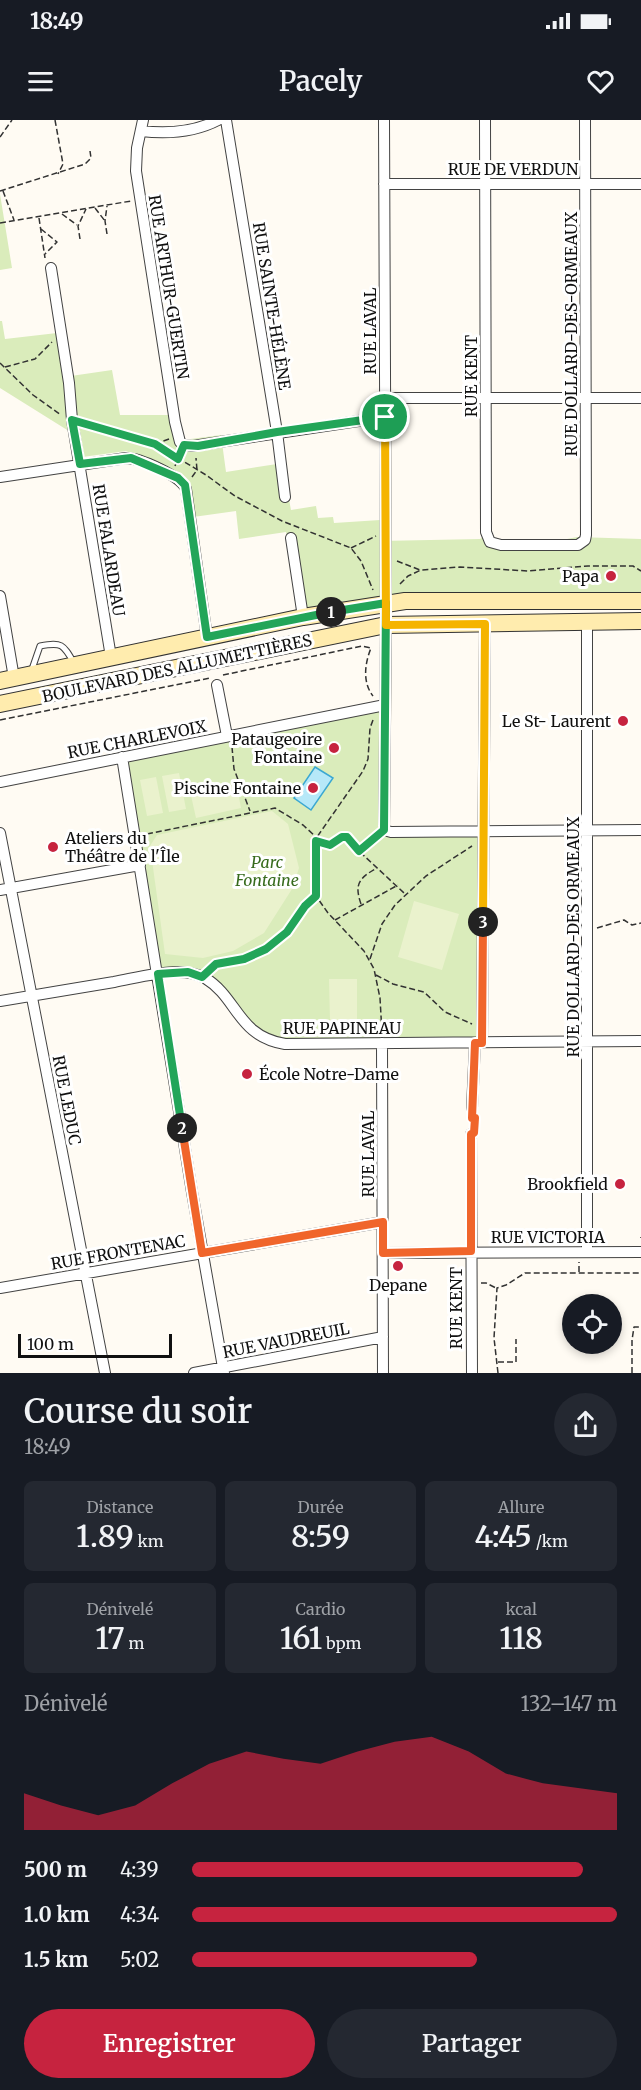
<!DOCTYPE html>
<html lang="fr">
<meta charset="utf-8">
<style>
:root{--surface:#171b24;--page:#242831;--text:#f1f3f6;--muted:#9ea1a6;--accent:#c6233f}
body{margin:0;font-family:Merriweather,serif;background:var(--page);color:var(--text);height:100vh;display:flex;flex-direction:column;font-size:22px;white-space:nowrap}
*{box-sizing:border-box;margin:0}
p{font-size:20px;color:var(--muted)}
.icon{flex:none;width:33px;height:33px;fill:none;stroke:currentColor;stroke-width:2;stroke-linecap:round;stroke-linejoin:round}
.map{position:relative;height:1253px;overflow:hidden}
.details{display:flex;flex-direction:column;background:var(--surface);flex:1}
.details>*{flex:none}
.tools{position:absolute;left:562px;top:1174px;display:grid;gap:12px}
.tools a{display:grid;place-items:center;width:60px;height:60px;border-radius:50%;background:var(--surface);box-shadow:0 3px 9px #0003;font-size:30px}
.scale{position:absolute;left:18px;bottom:15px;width:154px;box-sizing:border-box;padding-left:6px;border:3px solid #101010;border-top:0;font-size:16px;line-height:21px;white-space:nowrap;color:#101010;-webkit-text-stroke:4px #fff;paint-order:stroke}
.pin{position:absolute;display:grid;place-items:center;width:51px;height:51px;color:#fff;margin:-26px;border:3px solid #fff;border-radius:50%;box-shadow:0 2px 6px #0007}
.km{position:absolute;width:30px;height:30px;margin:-15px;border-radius:50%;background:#222;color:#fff;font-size:16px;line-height:30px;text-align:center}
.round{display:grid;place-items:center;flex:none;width:63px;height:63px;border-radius:32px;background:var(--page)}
.summary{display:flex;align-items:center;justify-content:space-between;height:102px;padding:0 24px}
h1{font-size:33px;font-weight:600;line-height:45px}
.metrics{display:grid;grid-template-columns:repeat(3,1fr);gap:9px;height:102px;padding:6px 24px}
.metrics div{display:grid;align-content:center;border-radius:9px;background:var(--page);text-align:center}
.metrics b{font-size:30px;font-weight:600}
.metrics small{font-size:16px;font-weight:400}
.metrics p{font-size:16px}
.chart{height:168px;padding:12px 24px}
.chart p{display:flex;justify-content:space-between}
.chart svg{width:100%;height:108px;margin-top:6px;fill:var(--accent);opacity:.7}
.cta{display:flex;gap:12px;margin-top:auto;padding:12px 24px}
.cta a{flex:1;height:69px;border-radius:36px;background:var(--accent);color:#fff;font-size:24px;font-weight:600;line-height:69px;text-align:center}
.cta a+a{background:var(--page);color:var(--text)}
ul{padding:0 24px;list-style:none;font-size:20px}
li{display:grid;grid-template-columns:96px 72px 1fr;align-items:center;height:45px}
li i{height:15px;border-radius:8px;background:var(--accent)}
.status{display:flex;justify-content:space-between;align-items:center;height:42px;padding:0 30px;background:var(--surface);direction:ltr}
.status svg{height:16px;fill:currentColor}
header{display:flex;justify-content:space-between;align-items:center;height:78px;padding:0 24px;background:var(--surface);font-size:27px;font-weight:600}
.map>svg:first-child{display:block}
.green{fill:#daecbb}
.pitch{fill:#eaf2cd}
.water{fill:#b6e8f8;stroke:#3ba8d2;stroke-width:1.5}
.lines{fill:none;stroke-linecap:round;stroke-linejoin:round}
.lane-casing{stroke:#434343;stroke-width:7}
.street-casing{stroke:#434343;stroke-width:12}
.secondary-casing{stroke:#323232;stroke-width:18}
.path{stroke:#323232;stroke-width:1.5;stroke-dasharray:6 3;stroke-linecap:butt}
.lane{stroke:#fff;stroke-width:5}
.street{stroke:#fff;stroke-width:10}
.secondary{stroke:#ffecae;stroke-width:16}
.split-1-casing{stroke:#fff;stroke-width:12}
.split-2-casing{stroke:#fff;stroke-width:12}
.split-3-casing{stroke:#fff;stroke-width:12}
.split-4-casing{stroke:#fff;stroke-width:12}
.split-1{stroke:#22a559;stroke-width:8}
.split-2{stroke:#22a559;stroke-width:8}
.split-3{stroke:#f0652b;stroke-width:8}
.split-4{stroke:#f5b400;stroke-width:8}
.poi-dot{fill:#c6233f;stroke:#fff;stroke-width:2}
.labels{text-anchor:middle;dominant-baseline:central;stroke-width:6;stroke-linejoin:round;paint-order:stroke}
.street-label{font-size:16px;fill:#101010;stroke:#fff}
.poi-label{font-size:16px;fill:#101010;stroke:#fff;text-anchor:end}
.park-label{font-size:16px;font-style:italic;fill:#376b1d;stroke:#fff}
</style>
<div class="status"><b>18:49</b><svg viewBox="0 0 49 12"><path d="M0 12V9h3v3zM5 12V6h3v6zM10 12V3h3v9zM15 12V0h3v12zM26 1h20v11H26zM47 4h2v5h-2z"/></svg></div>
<header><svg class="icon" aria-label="menu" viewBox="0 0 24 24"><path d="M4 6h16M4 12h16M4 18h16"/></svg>Pacely<svg class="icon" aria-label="heart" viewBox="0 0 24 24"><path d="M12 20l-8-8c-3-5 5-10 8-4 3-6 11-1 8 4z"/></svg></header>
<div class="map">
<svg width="641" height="1253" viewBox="0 0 641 1253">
<rect width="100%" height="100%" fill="#fffbf3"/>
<path class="green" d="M0,74L12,148L0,150Z
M0,201H2L5,219L57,213L64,257L112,250L120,295H170L183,320L221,315L226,352L277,344L287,369L291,390L316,386L318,398L333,397L334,403L380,400V421L480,419L484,416L496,419H567L577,417L641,419V475L382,477L332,483L297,491L286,412L239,419L236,391L186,398L181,363L173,352L126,331L75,338L72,313L0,268Z
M385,585L384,710L484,711L482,923L265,919L207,859L158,854L122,637Z"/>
<path class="pitch" d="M179,653L186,689L169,692L162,656Z
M156,657L163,693L147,696L140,660Z
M236,662L241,688L196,698L190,671Z
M272,691L288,704L299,748L292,769L264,813L233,831L203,838L165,834L150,726L157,715Z
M414,781L459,794L442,850L398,837Z
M329,859H357V900L330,901Z"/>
<path class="water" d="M315,647L333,658L311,690L294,678Z"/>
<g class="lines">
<defs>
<path id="lane" d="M31,552L40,526C62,522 63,524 74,543"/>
<path id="street" d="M143,0L137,28L136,51L175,302L180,322L184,325L193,326L385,297
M226,0L277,312L285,377
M384,0L386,505L384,710L391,712L641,710
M485,0L486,412L490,422L501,425H578L585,420L586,415L585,0
M141,11C167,14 195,12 218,0
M384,64H641
M51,148L69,263L72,300L111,537
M385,278H641
M0,357L126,338C140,338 181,356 186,369L207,517
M291,418L303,497
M0,476L14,558
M217,565L227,616
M122,637L192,1072L224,1253
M0,662L385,585
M0,713L105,1253
M0,770L140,745
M0,881C38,875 76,868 114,862C135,858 157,852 178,852C188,852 197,854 205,858C238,878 237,916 285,924L641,921
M382,923L383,1253
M482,923L485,504
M472,988L475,923
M471,1014L472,1253
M587,1132V502
M383,1133L641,1132
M0,1168L383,1102
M194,1253L383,1217"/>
<path id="secondary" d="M0,561L303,497L405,481H641
M0,584L386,505L641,501"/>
</defs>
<use href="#lane" class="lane-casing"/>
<use href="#street" class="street-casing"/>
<use href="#secondary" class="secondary-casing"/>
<path class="path" d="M55,0L63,44L58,54
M0,17L12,0
M0,71L85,44L91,38L90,31
M3,71L14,100
M95,88L105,101
M62,94L77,105
M39,98L45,138
M0,103L131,81
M41,109L57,122L45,134
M107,114L105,101L107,86
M80,119L78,106L86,89
M0,243L33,275L61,295
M5,247L35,239L52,222
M85,304L155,324L206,355L235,376L282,401L351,428L361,441L373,470
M155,324L169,319
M175,346L180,334
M192,357L197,350L196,338
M351,428L376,416
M397,441L420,450
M400,464L408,456L421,450L460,447L528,451L588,446H633L641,451
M223,555L362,526L371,528C365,543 362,562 373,576
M0,600L210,558
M373,600L370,608L368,639L363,651L317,717L315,753L316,776L328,793L364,831L374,849L380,878L382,913
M232,627L234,649L250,691
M147,714L275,688L303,705L316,717
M318,722L329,725L342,717H347L359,731L376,717
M360,732L404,773
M361,784C354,764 359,758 377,748
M335,800L398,765
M597,808L624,800L632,805L641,803
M370,839L382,804L395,785L426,756L472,726
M210,849C224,839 249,841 267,828C287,814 297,793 316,777
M376,855L393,864L424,872L445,892L472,904
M641,1117V1118
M579,1152V1142
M481,1163H486L496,1168
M498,1242H516V1219
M498,1253L494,1218L497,1168L506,1165L525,1153H641
M632,1253V1220L634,1207H641"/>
<use href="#lane" class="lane"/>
<use href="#street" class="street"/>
<use href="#secondary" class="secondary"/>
</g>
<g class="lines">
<defs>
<path id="split-1" d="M331,492L207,517L185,365L178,358L131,338L80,344L72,300L155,324L178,339L184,325L198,326L277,312L385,297"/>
<path id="split-2" d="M182,1008L158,854L188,852L202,857L216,844L244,839L266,829L287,812L305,786L316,776V721L330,725L342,717H347L359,731L384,710L386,483L331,492"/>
<path id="split-3" d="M182,1008L202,1133L383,1102V1133L471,1131V1014L474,1013L475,998H472L475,923H482L483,802"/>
<path id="split-4" d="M385,297L386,505L485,504L483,802"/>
</defs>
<use href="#split-1" class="split-1-casing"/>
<use href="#split-2" class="split-2-casing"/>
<use href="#split-3" class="split-3-casing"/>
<use href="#split-4" class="split-4-casing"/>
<use href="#split-1" class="split-1"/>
<use href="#split-2" class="split-2"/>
<use href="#split-3" class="split-3"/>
<use href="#split-4" class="split-4"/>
</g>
<g class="poi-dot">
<circle cx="611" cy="456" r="6"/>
<circle cx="623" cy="601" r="6"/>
<circle cx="334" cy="628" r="6"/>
<circle cx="313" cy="668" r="6"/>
<circle cx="53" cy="727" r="6"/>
<circle cx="247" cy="954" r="6"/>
<circle cx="620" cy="1064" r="6"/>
<circle cx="398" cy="1146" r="6"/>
</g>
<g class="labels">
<g class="street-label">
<text x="513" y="49">RUE DE VERDUN</text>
<text transform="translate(169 167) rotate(81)">RUE ARTHUR-GUERTIN</text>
<text transform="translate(272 186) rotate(81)">RUE SAINTE-HÉLÈNE</text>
<text transform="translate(370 211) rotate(-90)">RUE LAVAL</text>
<text transform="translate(571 214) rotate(-90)">RUE DOLLARD-DES-ORMEAUX</text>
<text transform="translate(471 256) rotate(-90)">RUE KENT</text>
<text transform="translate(109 430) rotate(81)">RUE FALARDEAU</text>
<text transform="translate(177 548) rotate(-12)">BOULEVARD DES ALLUMETTIÈRES</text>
<text transform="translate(137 619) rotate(-11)">RUE CHARLEVOIX</text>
<text transform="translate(573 817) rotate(-90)">RUE DOLLARD-DES ORMEAUX</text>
<text x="342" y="908">RUE PAPINEAU</text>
<text transform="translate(67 980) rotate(79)">RUE LEDUC</text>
<text transform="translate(368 1034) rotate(-90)">RUE LAVAL</text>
<text x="548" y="1117">RUE VICTORIA</text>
<text transform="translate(118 1132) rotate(-10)">RUE FRONTENAC</text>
<text transform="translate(456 1188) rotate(-90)">RUE KENT</text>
<text transform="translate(286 1220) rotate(-11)">RUE VAUDREUIL</text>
</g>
<g class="poi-label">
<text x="599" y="456">Papa</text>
<text x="611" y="601">Le St- Laurent</text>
<text x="322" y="619">Pataugeoire<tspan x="322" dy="18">Fontaine</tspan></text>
<text x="301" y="668">Piscine Fontaine</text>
<text x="65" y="718" text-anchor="start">Ateliers du<tspan x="65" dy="18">Théâtre de l'Île</tspan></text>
<text x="259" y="954" text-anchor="start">École Notre-Dame</text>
<text x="608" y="1064">Brookfield</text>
<text x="398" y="1165" text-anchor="middle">Depane</text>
</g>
<g class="park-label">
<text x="267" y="742">Parc<tspan x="267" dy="18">Fontaine</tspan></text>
</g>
</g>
</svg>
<div class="tools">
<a><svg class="icon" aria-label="locate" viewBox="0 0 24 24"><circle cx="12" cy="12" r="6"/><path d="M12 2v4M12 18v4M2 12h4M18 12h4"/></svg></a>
</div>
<div class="scale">100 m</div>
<div class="pin" style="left:385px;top:297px;background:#1e9e55"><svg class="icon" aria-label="arrive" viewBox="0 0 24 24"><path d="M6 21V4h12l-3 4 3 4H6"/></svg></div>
<b class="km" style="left:331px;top:492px">1</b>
<b class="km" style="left:182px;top:1008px">2</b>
<b class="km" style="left:483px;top:802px">3</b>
</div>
<section class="details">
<div class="summary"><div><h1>Course du soir</h1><p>18:49</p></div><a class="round"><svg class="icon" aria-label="share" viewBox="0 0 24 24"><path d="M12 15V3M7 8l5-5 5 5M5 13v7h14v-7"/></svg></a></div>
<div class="metrics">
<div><p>Distance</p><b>1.89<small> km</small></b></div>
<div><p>Durée</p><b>8:59</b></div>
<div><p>Allure</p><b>4:45<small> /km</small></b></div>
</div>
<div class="metrics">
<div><p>Dénivelé</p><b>17<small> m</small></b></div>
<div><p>Cardio</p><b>161<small> bpm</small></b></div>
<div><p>kcal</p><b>118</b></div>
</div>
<div class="chart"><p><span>Dénivelé</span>132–147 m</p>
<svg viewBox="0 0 160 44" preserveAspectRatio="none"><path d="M0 44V29L10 34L20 38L30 34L40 25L50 17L60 12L70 15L80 17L90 12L100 8L110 6L120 12L130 21L140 25L150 27L160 29V44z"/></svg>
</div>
<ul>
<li><b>500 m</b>4:39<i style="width:92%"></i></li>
<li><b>1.0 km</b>4:34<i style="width:100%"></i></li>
<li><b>1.5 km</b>5:02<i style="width:67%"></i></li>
</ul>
<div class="cta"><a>Enregistrer</a><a>Partager</a></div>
</section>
